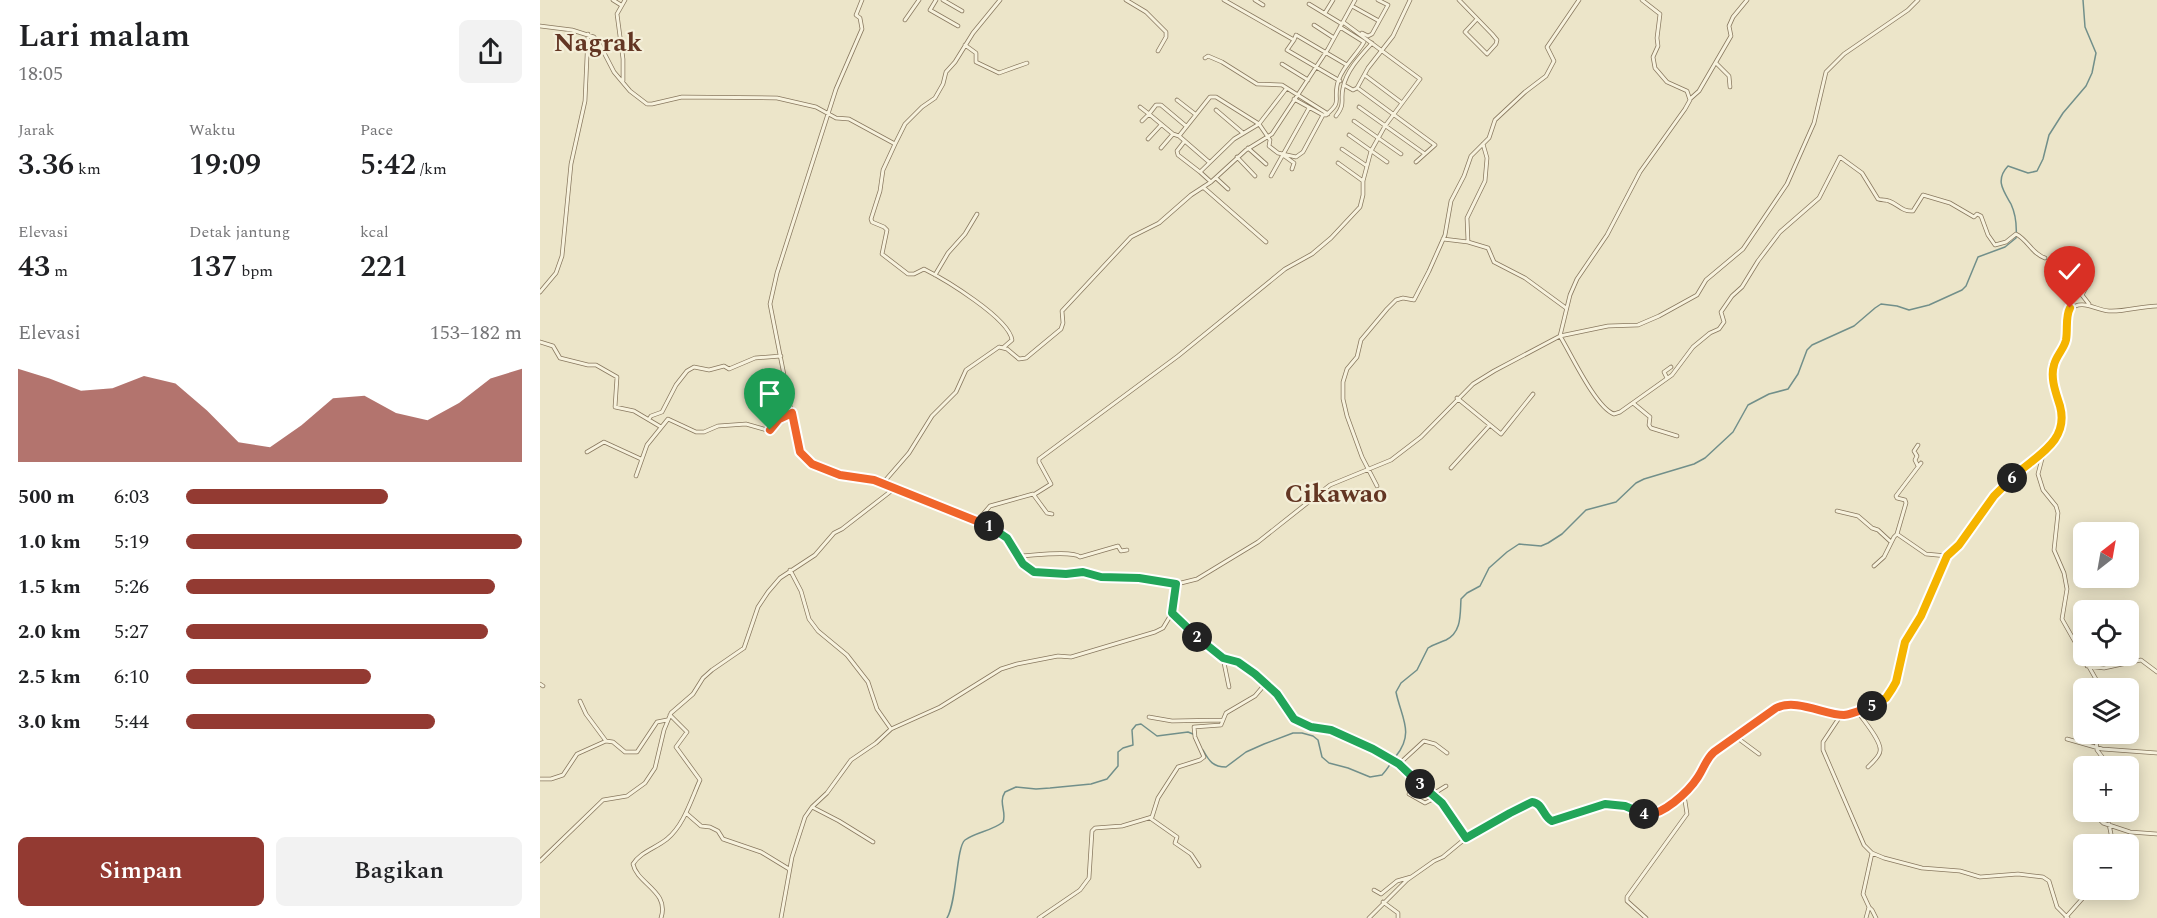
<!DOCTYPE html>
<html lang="id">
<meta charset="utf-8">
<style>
:root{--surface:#fff;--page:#f2f2f2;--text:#202124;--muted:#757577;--accent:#933a32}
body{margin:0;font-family:Spectral,serif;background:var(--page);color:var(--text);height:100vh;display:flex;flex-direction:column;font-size:22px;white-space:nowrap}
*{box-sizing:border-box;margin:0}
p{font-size:20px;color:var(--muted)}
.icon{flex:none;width:33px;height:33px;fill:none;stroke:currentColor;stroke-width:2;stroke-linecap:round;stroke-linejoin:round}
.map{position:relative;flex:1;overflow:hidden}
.panel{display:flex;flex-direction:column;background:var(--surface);width:540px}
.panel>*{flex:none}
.needle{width:39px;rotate:31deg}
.buttons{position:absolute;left:1533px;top:522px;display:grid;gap:12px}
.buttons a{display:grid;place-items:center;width:66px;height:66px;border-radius:9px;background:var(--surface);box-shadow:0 3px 15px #0003;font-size:30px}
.pin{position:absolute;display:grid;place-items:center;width:51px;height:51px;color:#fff;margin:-62px -26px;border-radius:50% 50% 50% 0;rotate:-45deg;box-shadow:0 0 6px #0007}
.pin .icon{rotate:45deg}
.km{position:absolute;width:30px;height:30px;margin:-15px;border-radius:50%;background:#222;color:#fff;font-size:16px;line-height:30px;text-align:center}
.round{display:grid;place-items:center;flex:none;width:63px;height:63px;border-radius:9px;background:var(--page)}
.summary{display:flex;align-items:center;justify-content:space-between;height:102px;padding:0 18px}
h1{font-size:33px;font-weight:600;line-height:45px}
.figures{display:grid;grid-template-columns:repeat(3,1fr);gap:9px;height:102px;padding:6px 18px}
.figures div{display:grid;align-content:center}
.figures b{font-size:30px;font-weight:600}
.figures small{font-size:16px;font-weight:400}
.figures p{font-size:16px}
.chart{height:168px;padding:12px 18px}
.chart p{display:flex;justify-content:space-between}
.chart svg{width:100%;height:108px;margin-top:6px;fill:var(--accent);opacity:.7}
.button{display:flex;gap:12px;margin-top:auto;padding:12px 18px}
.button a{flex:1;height:69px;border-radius:9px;background:var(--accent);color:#fff;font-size:24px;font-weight:600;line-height:69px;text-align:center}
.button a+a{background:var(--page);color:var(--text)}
ul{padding:0 18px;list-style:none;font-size:20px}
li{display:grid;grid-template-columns:96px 72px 1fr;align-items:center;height:45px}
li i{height:15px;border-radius:8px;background:var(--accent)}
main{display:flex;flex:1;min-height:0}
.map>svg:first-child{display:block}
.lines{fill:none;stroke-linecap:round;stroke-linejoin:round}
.stream{stroke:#718f8a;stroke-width:1.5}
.street-casing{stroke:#88785f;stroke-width:4.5}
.street{stroke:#f7f2dd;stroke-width:3}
.split-1-casing{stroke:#fff;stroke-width:12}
.split-2-casing{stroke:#fff;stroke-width:12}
.split-3-casing{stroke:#fff;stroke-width:12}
.split-4-casing{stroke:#fff;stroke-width:12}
.split-5-casing{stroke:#fff;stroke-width:12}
.split-6-casing{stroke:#fff;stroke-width:12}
.split-7-casing{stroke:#fff;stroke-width:12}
.split-1{stroke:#f0652b;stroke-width:8}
.split-2{stroke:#22a559;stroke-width:8}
.split-3{stroke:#22a559;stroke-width:8}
.split-4{stroke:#22a559;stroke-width:8}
.split-5{stroke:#f0652b;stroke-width:8}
.split-6{stroke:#f5b400;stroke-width:8}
.split-7{stroke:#f5b400;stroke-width:8}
.labels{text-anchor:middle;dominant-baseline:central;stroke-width:4.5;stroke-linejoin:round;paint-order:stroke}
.quarter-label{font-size:26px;font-weight:bold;fill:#633623;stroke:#f4efd9}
</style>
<main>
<section class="panel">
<div class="summary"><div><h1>Lari malam</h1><p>18:05</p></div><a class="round"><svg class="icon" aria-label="share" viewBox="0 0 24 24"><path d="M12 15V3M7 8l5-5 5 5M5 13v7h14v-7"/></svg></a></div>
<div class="figures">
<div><p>Jarak</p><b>3.36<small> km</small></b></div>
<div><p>Waktu</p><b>19:09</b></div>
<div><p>Pace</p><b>5:42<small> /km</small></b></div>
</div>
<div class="figures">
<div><p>Elevasi</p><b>43<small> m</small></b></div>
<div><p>Detak jantung</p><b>137<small> bpm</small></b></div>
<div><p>kcal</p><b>221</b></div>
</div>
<div class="chart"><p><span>Elevasi</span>153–182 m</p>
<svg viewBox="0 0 160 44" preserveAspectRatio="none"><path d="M0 44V6L10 10L20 15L30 14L40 9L50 12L60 23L70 36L80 38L90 29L100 18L110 17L120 24L130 27L140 20L150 10L160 6V44z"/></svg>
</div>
<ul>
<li><b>500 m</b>6:03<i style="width:60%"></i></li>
<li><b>1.0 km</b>5:19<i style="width:100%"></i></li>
<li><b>1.5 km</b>5:26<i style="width:92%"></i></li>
<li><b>2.0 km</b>5:27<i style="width:90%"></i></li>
<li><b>2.5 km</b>6:10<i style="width:55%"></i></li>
<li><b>3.0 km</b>5:44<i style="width:74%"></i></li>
</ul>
<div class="button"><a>Simpan</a><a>Bagikan</a></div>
</section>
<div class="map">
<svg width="1617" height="918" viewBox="0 0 1617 918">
<rect width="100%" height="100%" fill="#ece5c9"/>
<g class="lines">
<path class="stream" d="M663,750C669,761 673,767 686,767L706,752L724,744L753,733H762L773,736L778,740L782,757L789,763L808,768L830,777L842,775C848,769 851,762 856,756C875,733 861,717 856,692L861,683L877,670L888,648C894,644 899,643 906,640C922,632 920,614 921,599L927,593L940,586L949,568L967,552L979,544L1001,546L1008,543L1022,534L1046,510L1076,502L1096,483L1104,479L1154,464L1165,458L1193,432L1208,405L1229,394L1248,389L1258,374L1267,350L1272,345L1314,326L1335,308L1341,304L1357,306L1369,310L1389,305L1422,290L1426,286L1438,257L1465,247L1476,238C1477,226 1476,215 1471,204C1463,190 1455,180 1468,166L1488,173L1497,171L1503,159L1509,135L1523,113L1546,86L1552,73L1556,53L1545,27L1543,0
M407,918C417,902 416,847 425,840C436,832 452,831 463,822C467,812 458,803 465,792L476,787L496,789L510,788L551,784L567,779L578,766V752L583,748L593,745L592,730L596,725L601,724L617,736L648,732L653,734"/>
<defs>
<path id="street" d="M73,0L81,5
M322,0L316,15L320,18L322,29L296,89L237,273L230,304L257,441L260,452L266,459L290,472L334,480L449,526L467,538L483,564L490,571L524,574L543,571L561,577L599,578L641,583L657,579L718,542L790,485L851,460L881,437L933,384L954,371L1020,336L1030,295L1037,279L1067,235L1100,172L1145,109L1150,100L1147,91L1127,82L1115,68L1113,57L1118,46L1117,38L1120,14L1102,0
M396,0L390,10L418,26
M403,0L422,11
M586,0L606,12L626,32V37L618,51
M684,0L754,40L756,35L807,65
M715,0L723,5
M919,0L952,34L957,40L956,44L947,54L925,32L937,19
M1378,0L1368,10L1304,54L1286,72L1274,123L1247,184L1203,249L1166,280L1157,295L1119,316L1098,325L1068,326L1020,336C1031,354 1056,408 1074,414L1080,412L1132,375L1153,347L1170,333L1179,329L1184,322L1181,312L1192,296L1202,287L1218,261L1240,232L1279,198L1300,157L1322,173L1338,199C1340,200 1348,200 1349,201C1358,204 1362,212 1373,211L1383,195L1410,203L1434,217L1437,214L1441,216L1448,235L1455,245L1466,242L1476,234C1488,240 1492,254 1505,258
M769,4L802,24
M812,6L839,21
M785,13L793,0
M365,20L379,0
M774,25L794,38
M0,26L32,30L54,37L60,45L74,72L90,91L107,104H112L142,97L237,98L276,107L296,118L309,119L355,144L365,124L382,107L395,98L403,84L406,72L415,62L433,33L460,0
M822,33L828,36L832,34L848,5L838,0
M754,40L747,50L800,81
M425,45L436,53V62L459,73L487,63
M665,58L668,56L682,62L717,84L742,85L788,114
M1176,63L1189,76L1190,87
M742,64L768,80
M826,76L862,103
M83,81V59L77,14L85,0
M804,85L813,90L817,88L828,68L853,36L870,0
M819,89L895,145L876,162
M754,99L783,115H786C802,101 794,103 797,86C800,69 816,56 824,42L800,27
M1150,99L1159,91L1191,36L1189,26L1193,17L1207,0
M637,100L655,114
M600,107L609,114L616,105H621L646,126
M819,107L885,154
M676,110L703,133
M796,116C806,103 800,101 803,88C806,71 821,55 832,43
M602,121L609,114L633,134L639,136
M814,121L861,154
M809,135L847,162
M608,139L621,125
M644,142L637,151L638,155L660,172
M355,144L343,170L340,191L331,219L332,222L344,227L347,230L342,254L368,274H374L384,269C404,279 469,318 472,340L464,347
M621,148L633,134
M708,148L726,164
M802,149L827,166
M743,155L754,163L752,169
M697,157L715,176
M669,162L639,136L670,97H676L719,124L730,140L729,146L738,153L756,157L763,152L783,115
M798,163L823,181
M731,176L769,108
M676,178L688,189
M671,182L660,172L694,139L719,124L746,89
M663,187L726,242
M903,239L928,242L948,248L954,262L985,278L1026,308
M928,242L927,218L945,181L947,158L943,144
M1519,264L1547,286L1542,295L1549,304
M395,275L408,253L425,234L437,214
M0,292L16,273L22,256L31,164L45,101L48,34
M0,342L13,346L20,358L48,365H56L77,377L75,407L94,411L121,427
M1127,378L1124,372L1131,367
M917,398L961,434L993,394
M1093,403L1110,417L1109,425L1111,428L1137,436
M109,419L111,416L122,412L136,385L147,371L154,367L169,370L184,366L189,369L215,358L241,356
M47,452L64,442L101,459
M1503,455L1498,474L1503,490L1516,506L1518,513L1514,550L1524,573L1527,589L1522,619L1557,681L1559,688
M1381,463L1356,496L1357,498L1365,500L1366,503L1357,534L1386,554L1407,556
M1378,466L1375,460L1377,456L1374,451L1378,445
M911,468L949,426
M96,476L107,445L128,419L156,432H164L178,426L206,424L227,430L239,419L252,413
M343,483L369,453L392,416L416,392L426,370L459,347L467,349L479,359L486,358L521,329L523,323L522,311L591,237L619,223L651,195L671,182L706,150L732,134L788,49L815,0
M837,486L822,457L807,416L803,399V382L807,369L817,357L821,340L847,309L856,300L863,298L874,300L889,271L905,235L911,201L924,176L931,156L949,138L955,120L985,92L1006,76L1014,61L1007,47L1039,0
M495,494L511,484L499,462V459L638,356L745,269L772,254L791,238L820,207L823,195V181L831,151L845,126L880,79L803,22
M1297,511L1318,516L1332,528L1338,530L1351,542
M438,520L450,506L493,494L507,513L512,514
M478,556C491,556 532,550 540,557L578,546L581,551L587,550
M1334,566L1344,557L1354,537L1357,534
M250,570L261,591L269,619L278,631L307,655L328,682L337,709L351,729
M636,584L632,613L641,624L677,653L683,658L698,662L715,674L737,694L754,719L771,727L791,730L809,738L859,764L902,803L926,838
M683,658L689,687
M1547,666L1564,668L1601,660L1617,672
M0,684L3,686
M40,701L46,714L66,741
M1318,712C1323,720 1342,741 1340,751C1340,756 1332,763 1328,767
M1301,715L1283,742V750L1324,845L1332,853L1344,858L1382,868L1420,871L1440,877L1478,874L1503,877L1509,881L1517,907L1528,918
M609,717L632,721L683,720
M1556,734L1557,750L1566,762L1565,766
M1196,737L1219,754
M1527,739L1562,749L1617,753
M859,764L884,741L895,744L907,753
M0,779H11L23,775L37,754L66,741L73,742L85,752H97L117,722L127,720
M869,794L885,803L897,797
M893,794L906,786
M272,807L299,821L333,842
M1559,812L1560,820L1563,823L1590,832L1617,834
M146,813L161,826L170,827L178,831L183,839L221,852L249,869
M610,818L637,837L635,843L651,854L659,866
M1569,824L1573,844
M0,861L63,800L87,796L105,783L115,768L124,730L131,713L153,694L163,678L172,670L204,648L218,607L228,592L240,578L275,555L294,533L302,529L355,488
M834,890L841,894L857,881L871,877
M843,902L858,913V918
M1329,907L1332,910L1336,918
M1526,917L1550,890
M121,918C130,891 97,884 93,864C100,852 116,848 127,839C144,825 151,800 160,780L136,747L147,732L130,715
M241,918L252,857L265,817L272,807L287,793L311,760L336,743L351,729L400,707L461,669L477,664L518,656L531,657L615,632L623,628L632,613
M499,918L540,890L549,878L552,831L555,828L582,826L612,817L618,798L638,767L660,760L664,757L655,737L654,727L681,725L686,713L715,696L726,683
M829,918L867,880L894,861L903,857L926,838L982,806L996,803L1009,820L1012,821C1034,813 1059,800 1084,806C1095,808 1103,815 1115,815L1130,805L1154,783L1169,757L1178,748L1236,708L1244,705L1270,707L1301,715L1318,712L1346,698L1355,682L1365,642L1381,616L1407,556L1419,545L1454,496L1477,473L1507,451L1516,437L1522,417L1514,388V367L1524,345L1529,310C1542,298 1555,310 1569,311C1585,312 1601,306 1617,306
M1106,918L1087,901V897L1147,814L1145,801L1140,796
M1326,918L1329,907L1323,894L1332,853"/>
</defs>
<use href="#street" class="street-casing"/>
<use href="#street" class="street"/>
</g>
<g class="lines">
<defs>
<path id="split-1" d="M230,430L239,419L252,413L260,452L272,464L300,475L334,480L449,526"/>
<path id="split-2" d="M449,526L467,538L483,564L494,572L526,574L543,572L561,577L599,578L636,584L632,613L657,637"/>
<path id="split-3" d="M657,637L683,658L698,662L715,674L737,694L754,719L771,727L791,730L833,749L859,764L880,784"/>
<path id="split-4" d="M880,784L902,803L926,838L970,813L992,802C1003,803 1003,817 1012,821L1065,804L1085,806L1104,814"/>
<path id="split-5" d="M1104,814C1121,818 1149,791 1158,777C1164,768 1166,759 1174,752L1236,708C1256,698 1285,715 1304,715C1313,714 1323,709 1332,706"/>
<path id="split-6" d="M1332,706L1346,698L1352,689L1356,682L1365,642L1381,616L1407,556L1419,545L1454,496L1472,478"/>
<path id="split-7" d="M1472,478C1493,457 1530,443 1520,406C1516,393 1510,378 1514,365C1516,356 1524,349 1526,340C1528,329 1525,317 1530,308"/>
</defs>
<use href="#split-1" class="split-1-casing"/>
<use href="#split-2" class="split-2-casing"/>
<use href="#split-3" class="split-3-casing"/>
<use href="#split-4" class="split-4-casing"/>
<use href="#split-5" class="split-5-casing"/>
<use href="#split-6" class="split-6-casing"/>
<use href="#split-7" class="split-7-casing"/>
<use href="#split-1" class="split-1"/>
<use href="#split-2" class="split-2"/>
<use href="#split-3" class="split-3"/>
<use href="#split-4" class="split-4"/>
<use href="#split-5" class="split-5"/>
<use href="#split-6" class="split-6"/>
<use href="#split-7" class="split-7"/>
</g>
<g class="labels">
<g class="quarter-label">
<text x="58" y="43">Nagrak</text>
<text x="796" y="494">Cikawao</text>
</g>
</g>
</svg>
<div class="buttons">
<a><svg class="needle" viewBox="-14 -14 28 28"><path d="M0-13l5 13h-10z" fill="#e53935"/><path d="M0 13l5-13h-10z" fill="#757577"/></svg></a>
<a><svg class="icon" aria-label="locate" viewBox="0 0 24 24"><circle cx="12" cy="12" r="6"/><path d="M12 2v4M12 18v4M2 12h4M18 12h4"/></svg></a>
<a><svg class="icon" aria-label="layers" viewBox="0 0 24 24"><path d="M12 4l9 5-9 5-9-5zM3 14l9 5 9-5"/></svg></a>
<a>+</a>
<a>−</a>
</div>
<div class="pin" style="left:230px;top:430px;background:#1e9e55"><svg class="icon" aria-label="arrive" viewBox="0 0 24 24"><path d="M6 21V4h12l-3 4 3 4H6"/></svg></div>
<div class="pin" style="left:1530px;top:308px;background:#d93025"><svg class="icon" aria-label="check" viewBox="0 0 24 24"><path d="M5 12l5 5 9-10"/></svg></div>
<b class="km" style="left:449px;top:526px">1</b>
<b class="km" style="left:657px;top:637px">2</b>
<b class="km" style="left:880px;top:784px">3</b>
<b class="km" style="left:1104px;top:814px">4</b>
<b class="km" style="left:1332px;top:706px">5</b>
<b class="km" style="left:1472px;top:478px">6</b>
</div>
</main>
